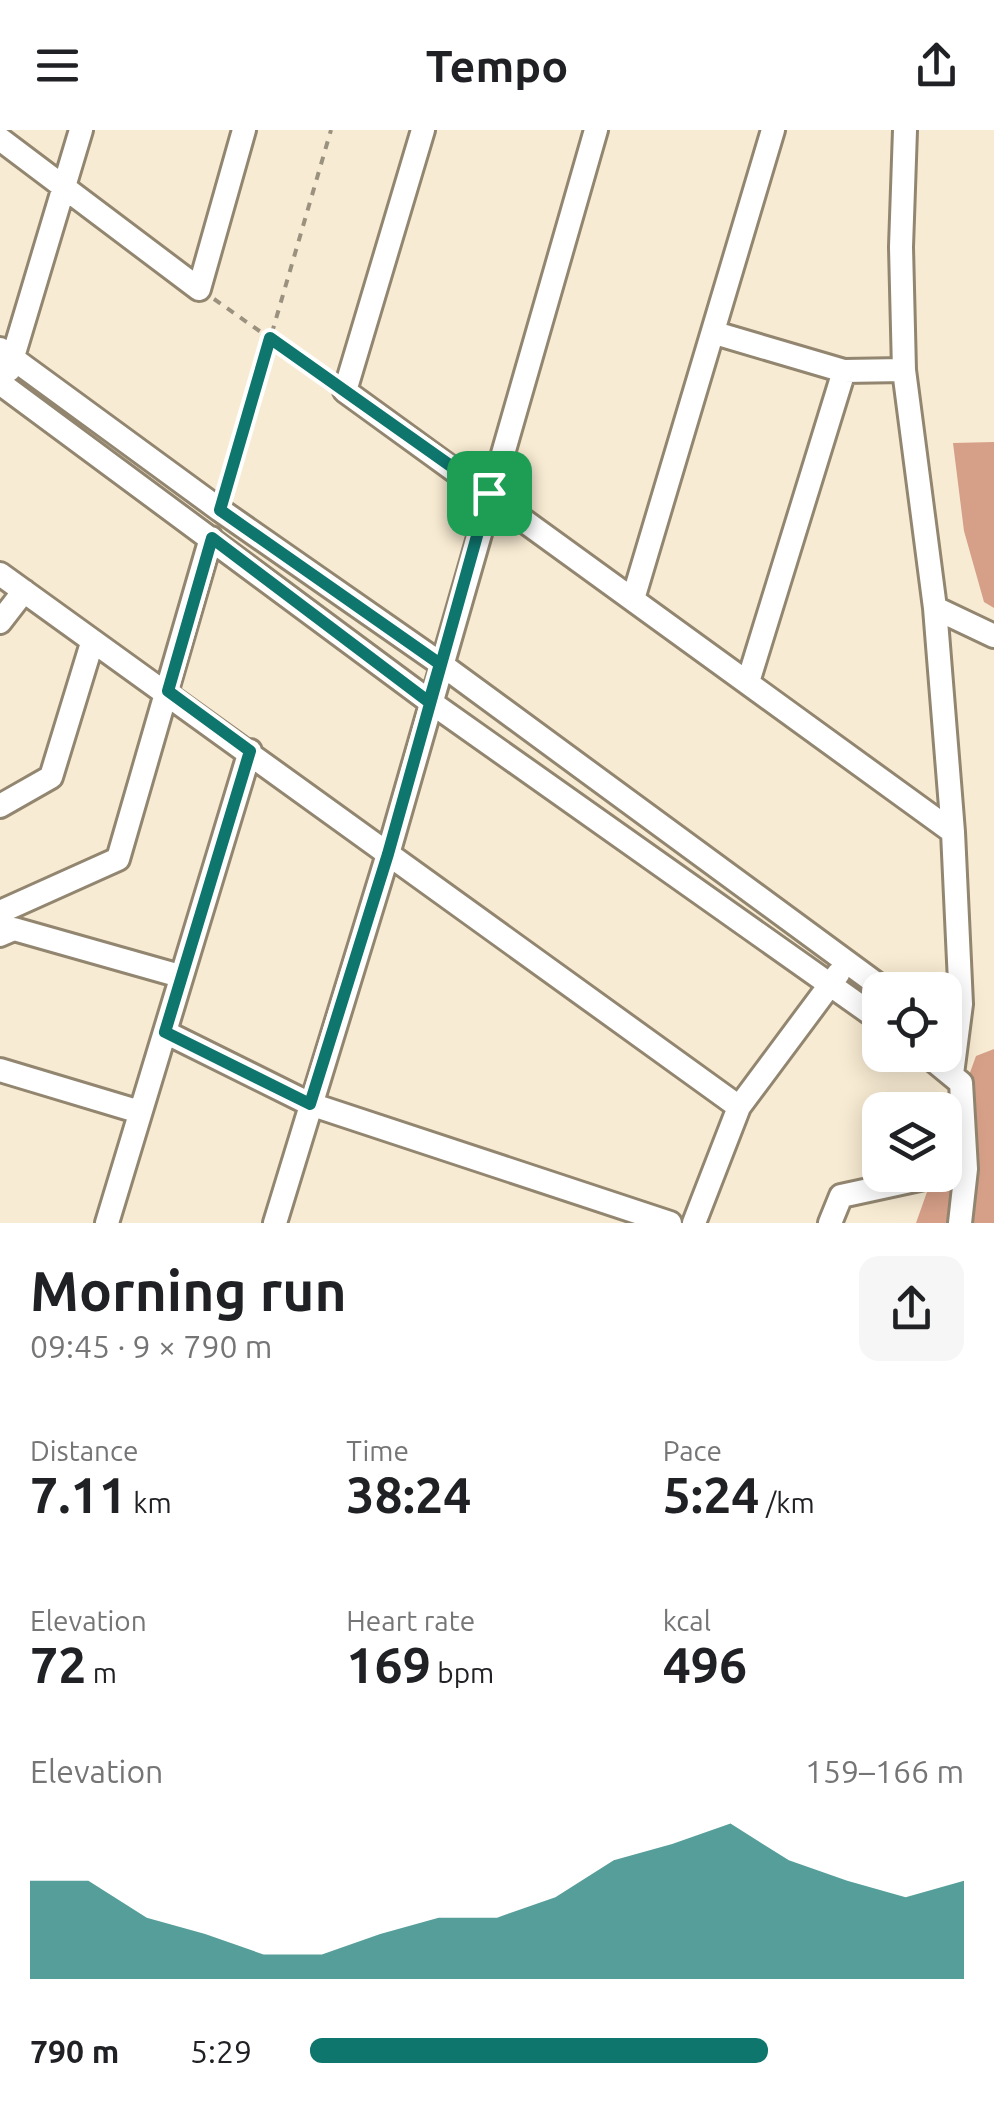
<!DOCTYPE html>
<meta charset="utf-8">
<style>
:root{--surface:#fff;--page:#f6f6f6;--text:#202124;--muted:#757577;--accent:#0f766e}
body{margin:0;font-family:Ubuntu,sans-serif;background:var(--page);color:var(--text);height:100vh;display:flex;flex-direction:column;font-size:38px;white-space:nowrap}
*{box-sizing:border-box;margin:0}
p{font-size:32px;color:var(--muted)}
.icon{flex:none;width:55px;height:55px;fill:none;stroke:currentColor;stroke-width:2;stroke-linecap:round;stroke-linejoin:round}
.map{position:relative;height:1093px;overflow:hidden}
.sheet{display:flex;flex-direction:column;background:var(--surface);flex:1}
.sheet>*{flex:none}
.buttons{position:absolute;left:862px;top:842px;display:grid;gap:20px}
.buttons a{display:grid;place-items:center;width:100px;height:100px;border-radius:20px;background:var(--surface);box-shadow:0 5px 25px #0003;font-size:50px}
.pin{position:absolute;display:grid;place-items:center;width:85px;height:85px;color:#fff;margin:-42px;border-radius:20px;box-shadow:0 5px 15px #0006}
.round{display:grid;place-items:center;flex:none;width:105px;height:105px;border-radius:20px;background:var(--page)}
.overview{display:flex;align-items:center;justify-content:space-between;height:170px;padding:0 30px}
h1{font-size:55px;font-weight:700;line-height:75px}
.metrics{display:grid;grid-template-columns:repeat(3,1fr);gap:15px;height:170px;padding:10px 30px}
.metrics div{display:grid;align-content:center}
.metrics b{font-size:50px;font-weight:700}
.metrics small{font-size:28px;font-weight:400}
.metrics p{font-size:28px}
.chart{height:280px;padding:20px 30px}
.chart p{display:flex;justify-content:space-between}
.chart svg{width:100%;height:180px;margin-top:10px;fill:var(--accent);opacity:.7}
ul{padding:0 30px;list-style:none;font-size:32px}
li{display:grid;grid-template-columns:160px 120px 1fr;align-items:center;height:75px}
li i{height:25px;border-radius:12px;background:var(--accent)}
header{display:flex;justify-content:space-between;align-items:center;height:130px;padding:0 30px;background:var(--surface);font-size:45px;font-weight:700}
.map>svg:first-child{display:block}
.forest{fill:#d69f88}
.lines{fill:none;stroke-linecap:round;stroke-linejoin:round}
.minor-casing{stroke:#928670;stroke-width:28}
.path{stroke:#9a917f;stroke-width:4;stroke-dasharray:8 8;stroke-linecap:butt}
.minor{stroke:#fff;stroke-width:22}
.route-casing{stroke:#fff;stroke-width:20}
.route{stroke:#0f766e;stroke-width:12}
</style>
<header><svg class="icon" aria-label="menu" viewBox="0 0 24 24"><path d="M4 6h16M4 12h16M4 18h16"/></svg>Tempo<svg class="icon" aria-label="share" viewBox="0 0 24 24"><path d="M12 15V3M7 8l5-5 5 5M5 13v7h14v-7"/></svg></header>
<div class="map">
<svg width="994" height="1093" viewBox="0 0 994 1093">
<rect width="100%" height="100%" fill="#f8ebd3"/>
<path class="forest" d="M994,312V478L984,472L964,401L953,313Z
M994,919V1093H916L933,1045H945V1012L976,926Z"/>
<g class="lines">
<defs>
<path id="minor" d="M423,0L345,261L953,702
M905,0L901,117L904,240L935,478L953,702L961,874L952,944
M0,9L199,159L244,0
M715,203L844,241L904,240
M0,219L220,380L441,534L885,860
M9,240L81,0
M0,253L429,571L880,890
M0,444L739,977
M633,469L773,0
M935,478L994,506
M0,492L24,461
M748,552L844,241
M0,676L51,647L92,513
M0,782L118,729L211,408
M0,805L14,799L180,846
M165,902L310,974L670,1093
M927,925L961,953L966,1039L960,1093
M0,940L140,982
M107,1093L250,621
M275,1093L388,724L596,0
M694,1093L739,977L838,844
M830,1093L841,1066L938,1045"/>
</defs>
<use href="#minor" class="minor-casing"/>
<path class="path" d="M214,169L329,250
M227,357L331,0"/>
<use href="#minor" class="minor"/>
</g>
<g class="lines">
<defs>
<path id="route" d="M489,363L388,724L310,974L165,902L250,621L168,561L212,408L429,572L440,534L220,380L270,208L489,363"/>
</defs>
<use href="#route" class="route-casing"/>
<use href="#route" class="route"/>
</g>
</svg>
<div class="buttons">
<a><svg class="icon" aria-label="locate" viewBox="0 0 24 24"><circle cx="12" cy="12" r="6"/><path d="M12 2v4M12 18v4M2 12h4M18 12h4"/></svg></a>
<a><svg class="icon" aria-label="layers" viewBox="0 0 24 24"><path d="M12 4l9 5-9 5-9-5zM3 14l9 5 9-5"/></svg></a>
</div>
<div class="pin" style="left:489px;top:363px;background:#1e9e55"><svg class="icon" aria-label="arrive" viewBox="0 0 24 24"><path d="M6 21V4h12l-3 4 3 4H6"/></svg></div>
</div>
<section class="sheet">
<div class="overview"><div><h1>Morning run</h1><p>09:45 · 9 × 790 m</p></div><a class="round"><svg class="icon" aria-label="share" viewBox="0 0 24 24"><path d="M12 15V3M7 8l5-5 5 5M5 13v7h14v-7"/></svg></a></div>
<div class="metrics">
<div><p>Distance</p><b>7.11<small> km</small></b></div>
<div><p>Time</p><b>38:24</b></div>
<div><p>Pace</p><b>5:24<small> /km</small></b></div>
</div>
<div class="metrics">
<div><p>Elevation</p><b>72<small> m</small></b></div>
<div><p>Heart rate</p><b>169<small> bpm</small></b></div>
<div><p>kcal</p><b>496</b></div>
</div>
<div class="chart"><p><span>Elevation</span>159–166 m</p>
<svg viewBox="0 0 160 44" preserveAspectRatio="none"><path d="M0 44V20L10 20L20 29L30 33L40 38L50 38L60 33L70 29L80 29L90 24L100 15L110 11L120 6L130 15L140 20L150 24L160 20V44z"/></svg>
</div>
<ul>
<li><b>790 m</b>5:29<i style="width:70%"></i></li>
</ul>
</section>
